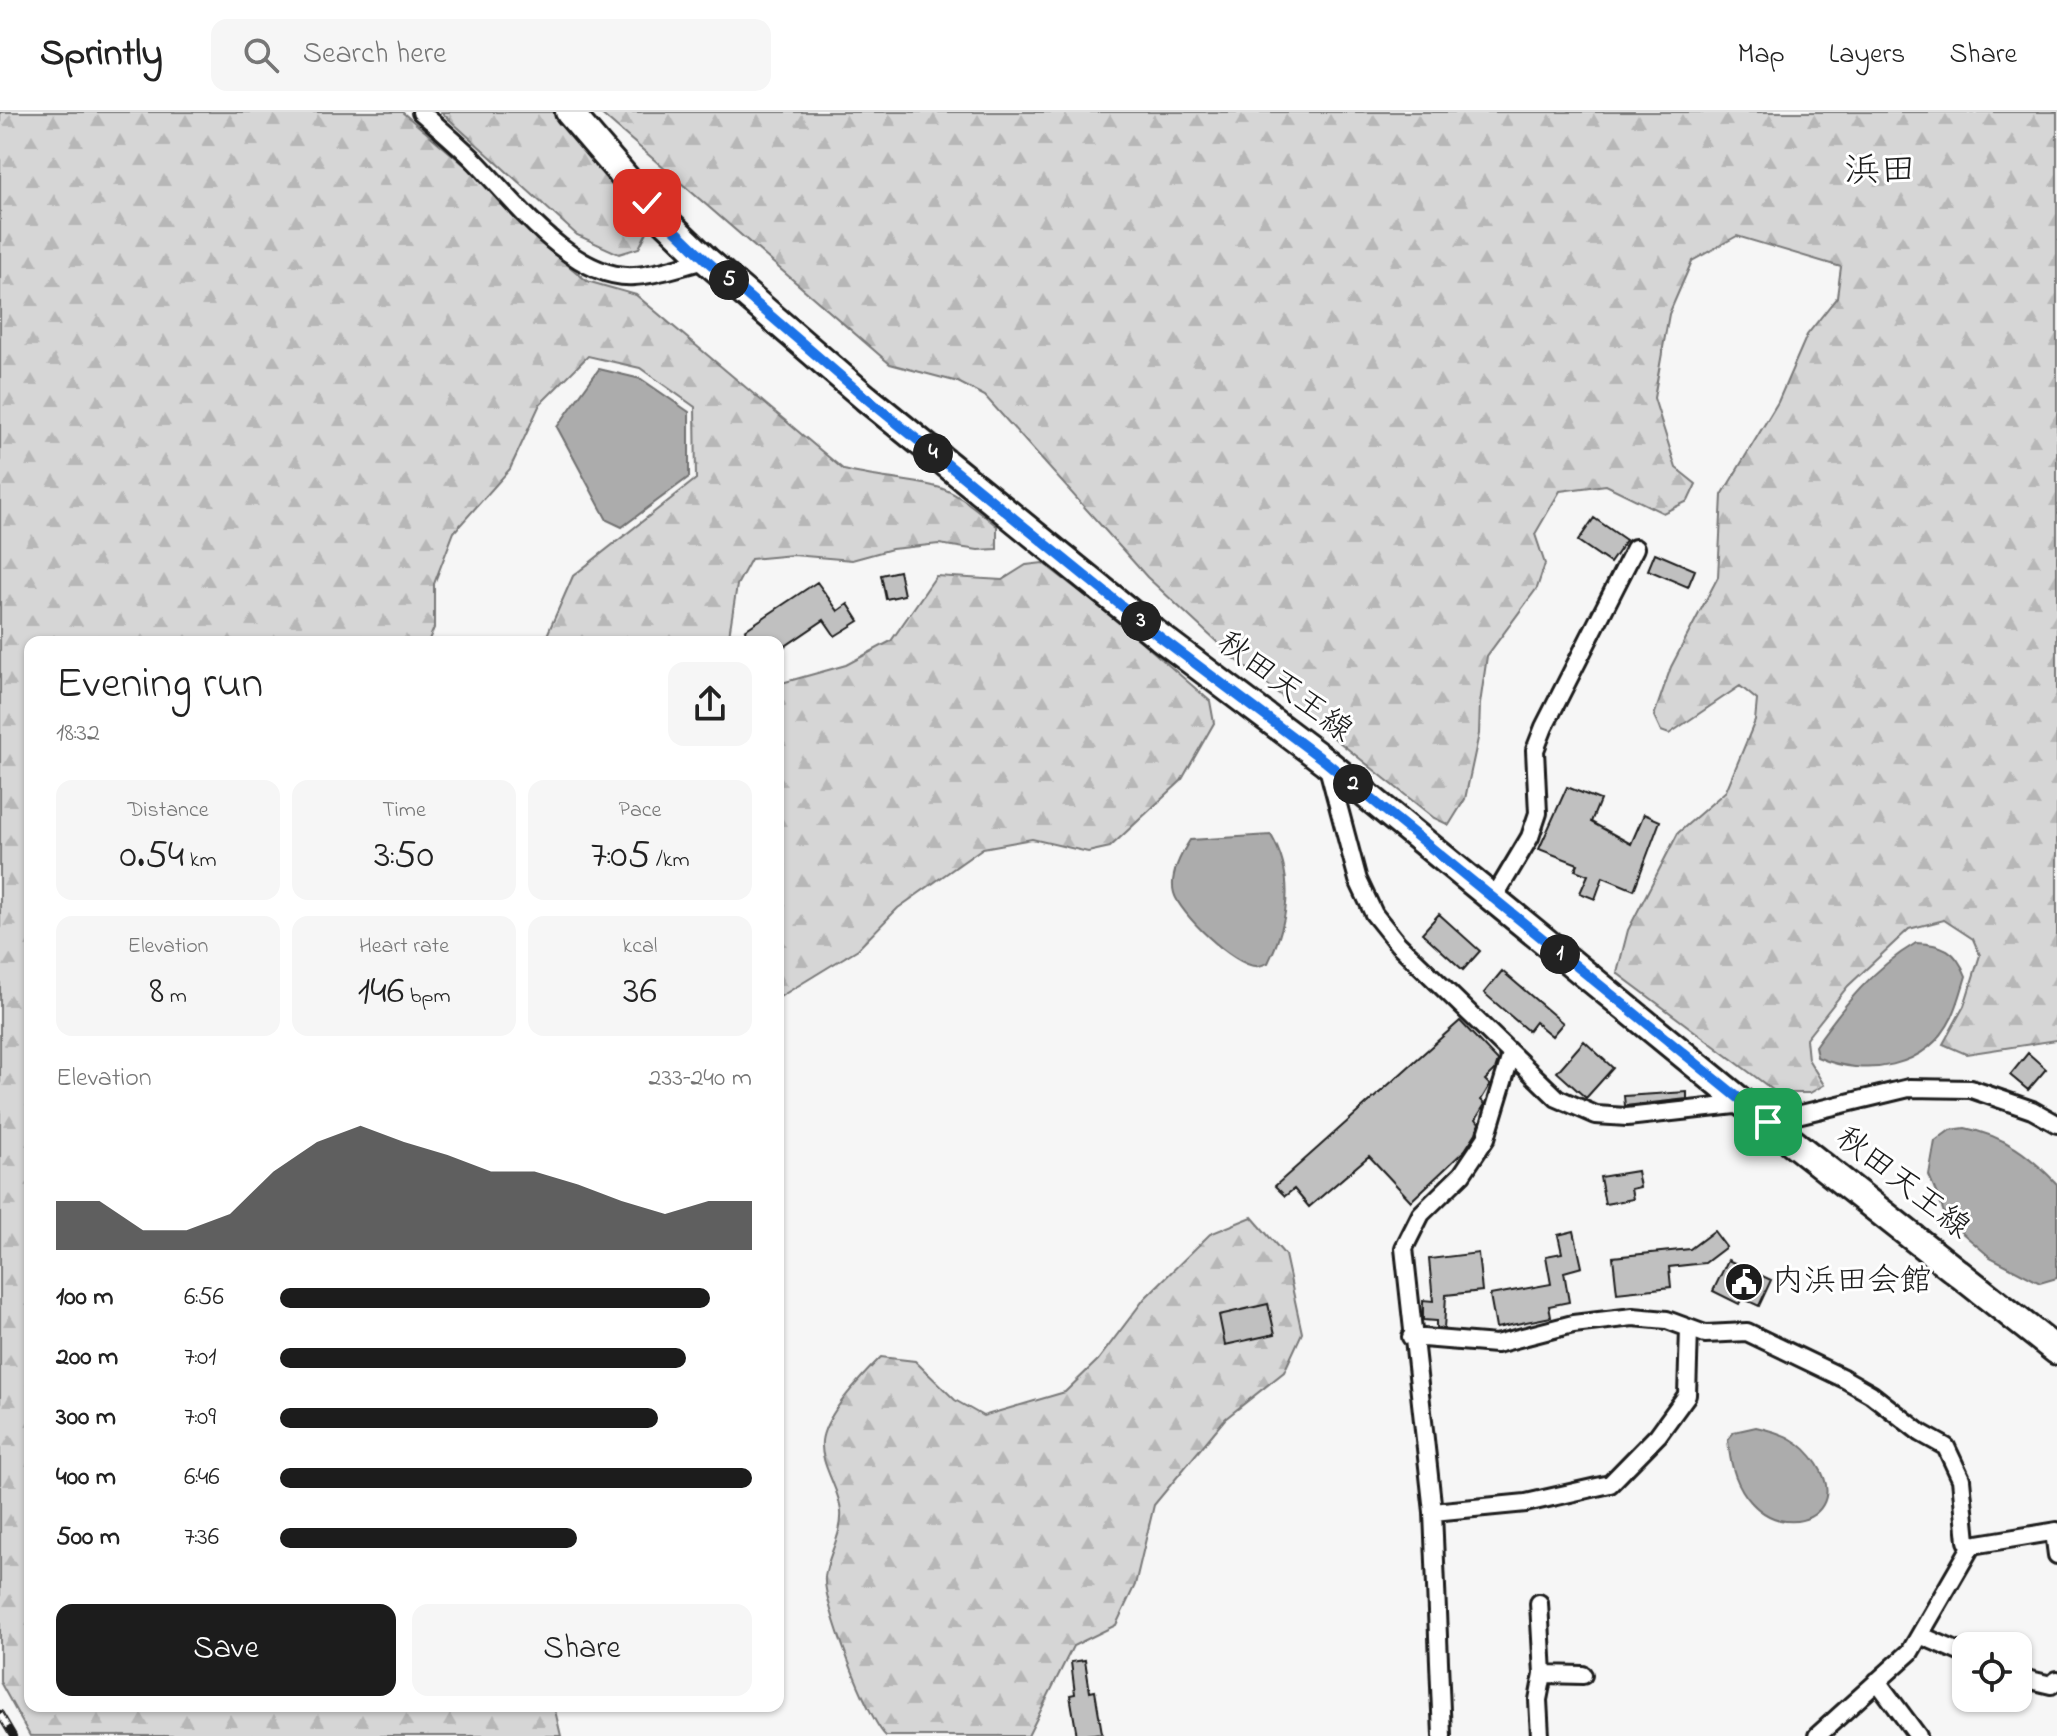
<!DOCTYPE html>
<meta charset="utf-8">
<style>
:root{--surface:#fff;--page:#f6f6f6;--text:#222;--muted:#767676;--line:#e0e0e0;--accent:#1c1c1c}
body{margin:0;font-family:"Indie Flower","Klee One",sans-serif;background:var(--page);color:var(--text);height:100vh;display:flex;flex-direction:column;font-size:30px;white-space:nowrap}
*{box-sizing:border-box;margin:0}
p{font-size:26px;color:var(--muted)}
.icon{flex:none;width:44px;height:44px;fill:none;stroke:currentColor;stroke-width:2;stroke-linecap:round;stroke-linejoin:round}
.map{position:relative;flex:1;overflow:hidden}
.details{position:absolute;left:24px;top:524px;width:760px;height:1076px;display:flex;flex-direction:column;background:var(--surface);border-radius:16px;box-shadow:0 2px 6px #0004}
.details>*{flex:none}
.fabs{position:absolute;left:1952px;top:1520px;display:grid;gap:16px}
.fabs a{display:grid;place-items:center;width:80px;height:80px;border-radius:16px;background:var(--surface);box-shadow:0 2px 6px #0004;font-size:40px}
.pin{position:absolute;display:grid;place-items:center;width:68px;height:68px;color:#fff;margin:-34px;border-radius:16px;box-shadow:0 4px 12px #0006}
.km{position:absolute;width:40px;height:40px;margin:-20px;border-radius:50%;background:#222;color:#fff;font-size:22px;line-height:40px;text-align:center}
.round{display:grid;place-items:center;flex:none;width:84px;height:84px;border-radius:16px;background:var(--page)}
.overview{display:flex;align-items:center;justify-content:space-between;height:136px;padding:0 32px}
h1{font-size:44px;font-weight:600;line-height:60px}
.metrics{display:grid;grid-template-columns:repeat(3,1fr);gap:12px;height:136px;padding:8px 32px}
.metrics div{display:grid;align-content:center;border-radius:16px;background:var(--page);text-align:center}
.metrics b{font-size:40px;font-weight:600}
.metrics small{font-size:22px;font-weight:400}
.metrics p{font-size:22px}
.chart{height:224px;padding:16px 32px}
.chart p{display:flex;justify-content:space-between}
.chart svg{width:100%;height:144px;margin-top:8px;fill:var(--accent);opacity:.7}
.primary-button{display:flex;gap:16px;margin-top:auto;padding:16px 32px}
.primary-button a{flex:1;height:92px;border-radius:16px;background:var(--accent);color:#fff;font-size:32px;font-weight:600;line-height:92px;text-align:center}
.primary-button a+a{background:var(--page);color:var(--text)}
ul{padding:0 32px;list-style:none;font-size:26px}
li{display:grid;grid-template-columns:128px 96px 1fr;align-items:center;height:60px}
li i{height:20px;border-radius:10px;background:var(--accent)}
header{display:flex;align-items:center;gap:48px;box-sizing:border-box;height:112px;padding:0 40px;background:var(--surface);border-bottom:2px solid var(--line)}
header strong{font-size:38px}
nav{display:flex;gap:44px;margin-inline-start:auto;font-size:28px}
.search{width:560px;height:72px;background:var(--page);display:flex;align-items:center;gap:20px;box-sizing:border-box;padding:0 28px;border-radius:16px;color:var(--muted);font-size:30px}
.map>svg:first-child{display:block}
.forest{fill:url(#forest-firs);stroke:#797979;stroke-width:2}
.water{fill:#acacac;stroke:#727272;stroke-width:2}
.building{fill:#c0c0c0;stroke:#1c1c1c;stroke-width:2}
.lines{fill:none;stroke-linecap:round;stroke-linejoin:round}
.minor-casing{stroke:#1c1c1c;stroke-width:22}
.primary-casing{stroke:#1c1c1c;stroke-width:32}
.minor{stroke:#fff;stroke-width:16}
.primary{stroke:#fff;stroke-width:26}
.rail-casing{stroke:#1c1c1c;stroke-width:8}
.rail{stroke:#fff;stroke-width:5;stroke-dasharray:15;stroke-linecap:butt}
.route-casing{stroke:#fff;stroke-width:16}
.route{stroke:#1a73e8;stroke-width:10}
.labels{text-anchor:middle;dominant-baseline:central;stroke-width:6;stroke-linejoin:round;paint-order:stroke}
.street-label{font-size:32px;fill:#1c1c1c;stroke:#fff}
.poi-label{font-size:32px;fill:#1c1c1c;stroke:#fff;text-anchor:start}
.quarter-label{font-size:36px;fill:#1c1c1c;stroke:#fff}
</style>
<header>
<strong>Sprintly</strong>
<div class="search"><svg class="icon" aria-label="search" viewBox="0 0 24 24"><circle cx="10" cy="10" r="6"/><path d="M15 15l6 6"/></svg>Search here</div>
<nav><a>Map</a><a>Layers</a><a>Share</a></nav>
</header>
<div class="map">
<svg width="2057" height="1624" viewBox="0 0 2057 1624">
<defs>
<pattern id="forest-firs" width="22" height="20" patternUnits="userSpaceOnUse" patternTransform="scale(2)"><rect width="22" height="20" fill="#d6d6d6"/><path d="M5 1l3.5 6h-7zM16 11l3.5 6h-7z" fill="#b7b7b7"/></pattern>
</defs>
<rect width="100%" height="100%" fill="#f6f6f6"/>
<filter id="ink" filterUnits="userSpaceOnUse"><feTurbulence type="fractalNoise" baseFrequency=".0125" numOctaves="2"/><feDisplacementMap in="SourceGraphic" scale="16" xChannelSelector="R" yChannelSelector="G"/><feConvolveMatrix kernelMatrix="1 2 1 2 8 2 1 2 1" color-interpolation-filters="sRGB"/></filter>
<g filter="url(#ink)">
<path class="forest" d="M0,0H402L480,66L552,140L587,169L636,183L844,358C874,366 904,367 933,374C957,379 978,399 997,414V437L978,438L939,432L892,437L852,448L793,443L751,447L737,473L728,530H544L573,464L696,367L695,295L640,256L588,244L540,292L510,357L454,420L434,472V516L428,530H30V1594H554L561,1624H30L0,1570Z
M441,0H556L598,56L638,100L647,120L639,136L619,142L577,123Z
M599,0H2057V928L1966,942L1943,932L1964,894L1980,843L1973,827L1944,808L1909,817L1848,874L1806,927L1808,947L1824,973L1810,981H1777L1617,861L1628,818L1678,721L1726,679L1755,609L1757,588L1740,574L1669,622L1661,619L1654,604L1671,555L1718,465L1722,383L1778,290L1807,223L1837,185L1841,155L1737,124L1692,149L1669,202L1654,286L1676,356L1696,372L1688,389L1663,401L1606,373L1560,379L1535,422L1545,452L1537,476L1487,544L1480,592L1479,622L1465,687L1449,713L1434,706L1233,545L1147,465L985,284L958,270L890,252Z
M1043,451L1113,505L1210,589L1214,611L1181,669L1110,735L1088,740L1032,727L983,736L898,796L858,837L778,886V572L846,553L891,529L936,464L1002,468L1026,453Z
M1252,1105L1285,1143L1302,1221L1284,1260L1225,1307L1154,1393L1135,1473L1116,1513L1073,1534L1028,1624H886C868,1608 822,1488 825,1465C827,1445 843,1421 841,1400C840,1377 820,1354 822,1329C825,1302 863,1263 881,1245L915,1249L955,1288L983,1304L1065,1280L1098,1248L1145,1186L1210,1122Z"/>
<path class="water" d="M599,257L641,267L689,300V365L622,415L607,408L557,315Z
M1271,723C1295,765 1289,809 1268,851C1264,852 1260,855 1256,854C1234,854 1179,801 1174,781C1169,763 1181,742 1190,728Z
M1916,831C1943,832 1956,838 1966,864C1962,877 1958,893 1952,905C1927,957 1865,966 1817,945L1815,934C1844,893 1872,857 1916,831Z
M1965,1016C2005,1024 2029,1043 2057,1072V1166L2040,1171L1990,1145L1947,1108L1929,1063L1935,1029L1950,1018Z
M1756,1315C1783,1321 1801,1328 1817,1352C1861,1419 1736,1446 1728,1327L1734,1320Z"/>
<path class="building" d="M1594,406L1626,428L1610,451L1578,429Z
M1655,441L1695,458L1688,475L1648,458Z
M899,459L904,483L886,487L881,463Z
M817,470L838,499L848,492L859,509L835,524L824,508L778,539V530H753L745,518Z
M1567,675L1600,688L1591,710L1631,732L1644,702L1660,709L1634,778L1603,765L1595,787L1580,781L1588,763L1575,758L1578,752L1539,737Z
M1439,802L1480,839L1463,858L1422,821Z
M1502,859L1563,911L1552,924L1535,910L1528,919L1484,881Z
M1460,909L1498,949L1495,958L1485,968L1490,973L1481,988L1485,992L1476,1007L1479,1011L1476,1021L1465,1038L1411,1089L1369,1044L1309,1095L1294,1077L1285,1084L1275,1074Z
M1584,929L1613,956L1586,986L1557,960Z
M2028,941L2046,957L2028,978L2010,963Z
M1687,980V987L1625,994L1624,984Z
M1637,1059L1640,1075L1631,1077L1633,1087L1605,1092L1600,1065Z
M1574,1119L1582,1155L1564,1160L1569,1190L1549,1194L1551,1205L1496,1216L1490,1183L1551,1172L1546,1144L1562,1141L1558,1123Z
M1714,1119L1726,1135L1705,1151L1669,1155L1671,1175L1617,1181L1613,1145L1690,1137Z
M1478,1141L1482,1179L1446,1183L1444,1217L1436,1216V1209L1423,1208V1188L1433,1189L1429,1147Z
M1728,1148L1771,1168L1759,1194L1742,1186L1739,1192L1713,1179Z
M1268,1192L1275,1222L1225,1233L1219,1203Z
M1085,1548L1090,1580L1095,1579L1102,1621L1077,1624L1070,1583L1075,1582L1071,1550Z"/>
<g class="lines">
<defs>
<path id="minor" d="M421,0C439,16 458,32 475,49C514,89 573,168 634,164C658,163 683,153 706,148
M1327,652L1358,768L1374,802L1398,832L1557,986L1596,1003L1627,1005L1744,992
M1493,787L1530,725L1538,701L1535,638L1544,615L1635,436
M1768,1010L1909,976L1971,977L2032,998L2057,1012
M1411,1225L1496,1232L1573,1212L1633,1205L1667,1208L1705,1222L1747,1220L1843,1266L1871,1282L1921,1321L1946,1335L1961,1367L1967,1429L1972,1433
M1433,1400L1526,1391L1610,1372L1658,1323L1687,1283L1689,1217
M2054,1420L2057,1443
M1539,1491L1543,1562L1538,1588L1540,1624
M1922,1524L1966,1543
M1543,1562L1583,1563
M2018,1565L2051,1573L2057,1568
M1877,1569L1918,1624
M1442,1624L1433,1400L1404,1136L1421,1102L1462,1062L1486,1026L1511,943
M1817,1624L1910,1540L1972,1433L2057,1419"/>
<path id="primary" d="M569,0L647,91L706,148L866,286L1160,525L1326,650L1744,992L2057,1239"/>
</defs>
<use href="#minor" class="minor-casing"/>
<use href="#primary" class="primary-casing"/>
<use href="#minor" class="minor"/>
<use href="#primary" class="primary"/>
<defs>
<path id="rail" d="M0,1602L13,1624"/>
</defs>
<use href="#rail" class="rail-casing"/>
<use href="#rail" class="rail"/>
</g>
</g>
<g class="lines" filter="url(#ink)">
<defs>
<path id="route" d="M647,91L706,148L866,286L1160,525L1326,650L1768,1010"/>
</defs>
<use href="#route" class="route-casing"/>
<use href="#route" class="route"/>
</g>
<defs>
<symbol id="civic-disc" viewBox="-11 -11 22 22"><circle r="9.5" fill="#1c1c1c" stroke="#fff"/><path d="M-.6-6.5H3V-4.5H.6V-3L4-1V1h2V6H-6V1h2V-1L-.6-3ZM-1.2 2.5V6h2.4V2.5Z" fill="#fff"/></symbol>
</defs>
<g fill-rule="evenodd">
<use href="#civic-disc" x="1722" y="1148" width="44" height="44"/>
</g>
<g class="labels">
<g class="street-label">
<text transform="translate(1284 576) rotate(37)">秋田天王線</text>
<text transform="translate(1902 1072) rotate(38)">秋田天王線</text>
</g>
<g class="poi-label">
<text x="1772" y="1170">内浜田会館</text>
</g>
<g class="quarter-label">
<text x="1880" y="60">浜田</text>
</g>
</g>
</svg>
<div class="fabs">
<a><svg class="icon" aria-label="locate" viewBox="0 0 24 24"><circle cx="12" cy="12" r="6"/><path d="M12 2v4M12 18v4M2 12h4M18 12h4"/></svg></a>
</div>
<div class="pin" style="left:1768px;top:1010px;background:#1e9e55"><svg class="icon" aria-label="arrive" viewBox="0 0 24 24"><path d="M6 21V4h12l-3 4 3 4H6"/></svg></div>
<div class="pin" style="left:647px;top:91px;background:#d93025"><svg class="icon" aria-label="check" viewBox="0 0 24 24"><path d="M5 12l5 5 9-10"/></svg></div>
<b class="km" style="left:1560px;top:842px">1</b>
<b class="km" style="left:1353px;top:672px">2</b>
<b class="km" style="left:1141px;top:509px">3</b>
<b class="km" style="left:933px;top:341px">4</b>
<b class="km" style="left:729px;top:168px">5</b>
<section class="details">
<div class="overview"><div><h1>Evening run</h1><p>18:32</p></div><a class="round"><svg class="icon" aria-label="share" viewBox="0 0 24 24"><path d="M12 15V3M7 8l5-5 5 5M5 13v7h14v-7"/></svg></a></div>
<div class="metrics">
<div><p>Distance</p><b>0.54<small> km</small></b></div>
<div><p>Time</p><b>3:50</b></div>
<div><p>Pace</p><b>7:05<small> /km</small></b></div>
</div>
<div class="metrics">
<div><p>Elevation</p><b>8<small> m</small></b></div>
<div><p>Heart rate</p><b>146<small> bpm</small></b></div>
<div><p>kcal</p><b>36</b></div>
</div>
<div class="chart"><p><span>Elevation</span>233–240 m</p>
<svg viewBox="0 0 160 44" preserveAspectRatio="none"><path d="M0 44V29L10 29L20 38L30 38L40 33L50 20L60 11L70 6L80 11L90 15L100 20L110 20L120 24L130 29L140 33L150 29L160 29V44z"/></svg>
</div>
<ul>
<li><b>100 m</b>6:56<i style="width:91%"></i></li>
<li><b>200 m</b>7:01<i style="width:86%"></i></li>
<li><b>300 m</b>7:09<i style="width:80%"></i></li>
<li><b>400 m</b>6:46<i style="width:100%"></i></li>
<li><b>500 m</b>7:36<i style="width:63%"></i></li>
</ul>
<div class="primary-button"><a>Save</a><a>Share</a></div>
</section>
</div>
